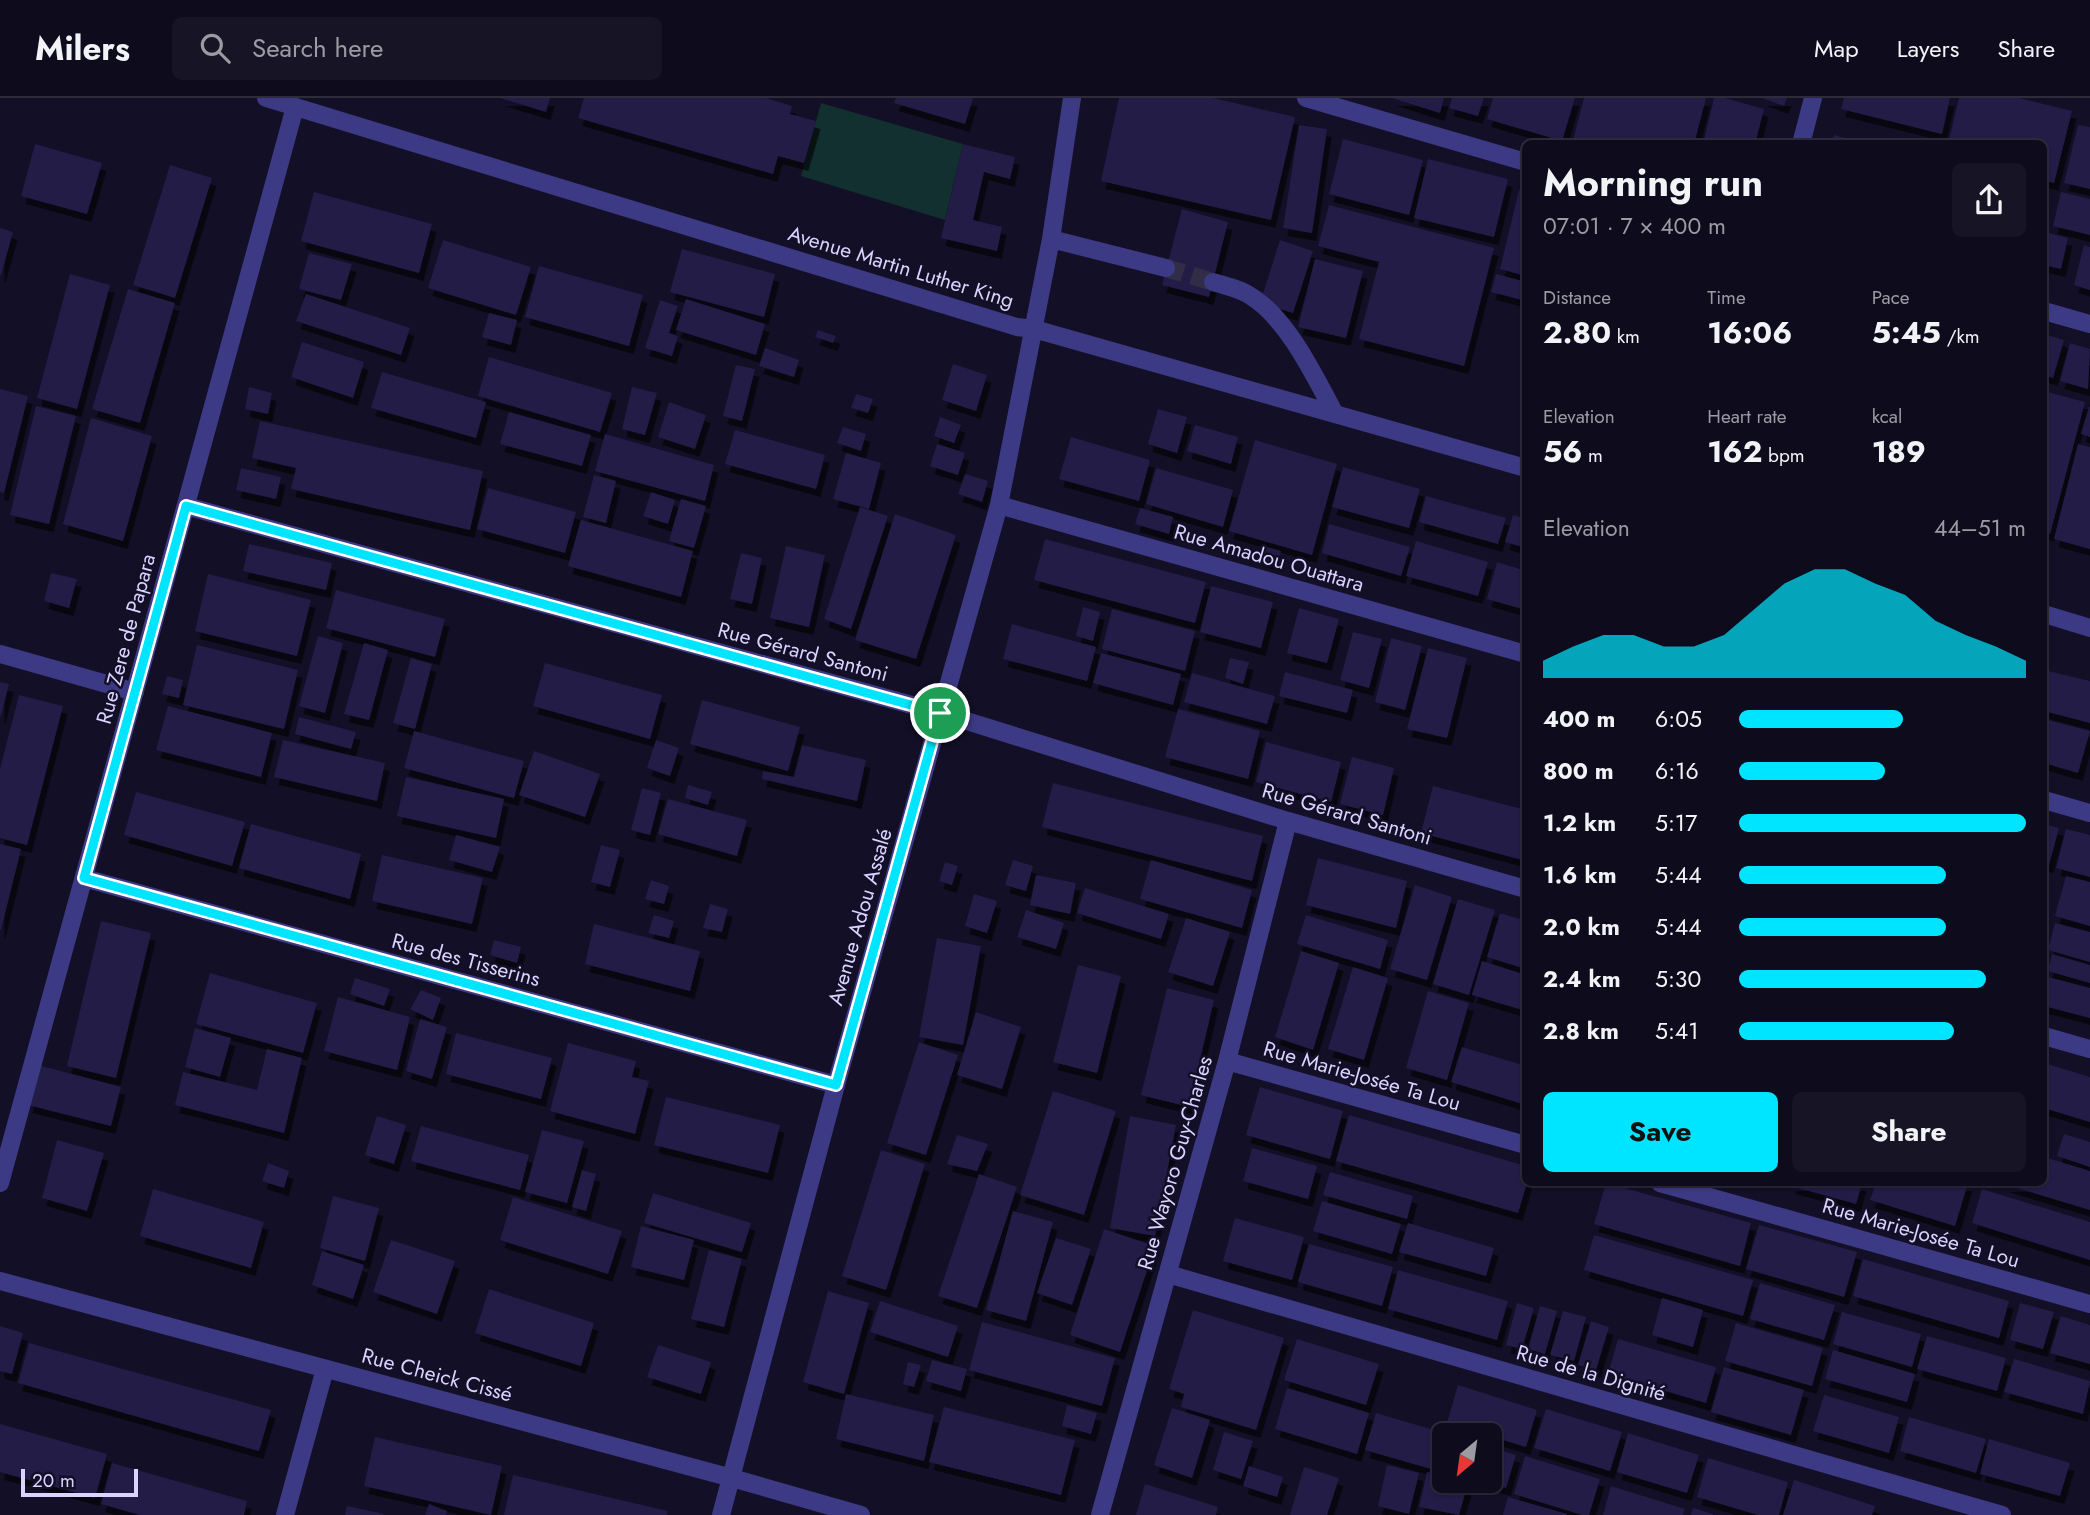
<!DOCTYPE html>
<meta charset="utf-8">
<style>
:root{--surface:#0e0b1c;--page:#171425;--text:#f1f3f6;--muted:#9b9ba3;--line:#2e2b3b;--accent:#00e5ff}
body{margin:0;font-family:Jost,sans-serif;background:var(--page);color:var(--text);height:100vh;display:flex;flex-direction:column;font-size:26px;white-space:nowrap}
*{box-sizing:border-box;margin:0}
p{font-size:23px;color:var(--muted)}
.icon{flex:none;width:38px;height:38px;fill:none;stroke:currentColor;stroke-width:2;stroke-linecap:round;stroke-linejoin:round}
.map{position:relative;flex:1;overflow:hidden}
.panel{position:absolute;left:1522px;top:42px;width:525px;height:1046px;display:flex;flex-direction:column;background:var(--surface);border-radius:10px;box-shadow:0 2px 5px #0004,0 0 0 2px var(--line)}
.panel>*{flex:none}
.needle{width:46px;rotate:209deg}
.tools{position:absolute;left:1432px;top:1325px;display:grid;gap:14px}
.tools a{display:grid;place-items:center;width:70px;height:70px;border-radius:10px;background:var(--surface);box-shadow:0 2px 5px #0004,0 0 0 2px var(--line);font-size:35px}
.scale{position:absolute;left:21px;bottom:18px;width:117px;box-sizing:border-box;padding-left:7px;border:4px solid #d9d4ff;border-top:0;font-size:19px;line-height:24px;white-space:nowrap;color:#d9d4ff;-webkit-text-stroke:5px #130f26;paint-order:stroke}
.pin{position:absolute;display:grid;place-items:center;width:60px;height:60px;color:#fff;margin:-30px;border:4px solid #fff;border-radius:50%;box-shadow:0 2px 7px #0007}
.round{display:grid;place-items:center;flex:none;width:74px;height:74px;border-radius:10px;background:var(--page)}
.headline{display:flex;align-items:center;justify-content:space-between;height:119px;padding:0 21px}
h1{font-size:38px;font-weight:700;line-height:52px}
.metrics{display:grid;grid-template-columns:repeat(3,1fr);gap:10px;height:119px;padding:7px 21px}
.metrics div{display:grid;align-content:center}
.metrics b{font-size:30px;font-weight:700}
.metrics small{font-size:19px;font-weight:400}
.metrics p{font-size:19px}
.chart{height:196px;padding:14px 21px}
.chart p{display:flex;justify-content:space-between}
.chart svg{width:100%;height:126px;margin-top:7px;fill:var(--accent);opacity:.7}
.cta{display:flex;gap:14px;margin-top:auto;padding:14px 21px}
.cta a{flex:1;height:80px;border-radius:10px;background:var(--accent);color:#111;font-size:28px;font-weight:700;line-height:80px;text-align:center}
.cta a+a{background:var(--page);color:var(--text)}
ul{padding:0 21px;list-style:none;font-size:23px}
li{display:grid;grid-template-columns:112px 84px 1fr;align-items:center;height:52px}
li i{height:18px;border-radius:9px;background:var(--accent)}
header{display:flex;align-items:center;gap:42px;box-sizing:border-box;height:98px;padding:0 35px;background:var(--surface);border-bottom:2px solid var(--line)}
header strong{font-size:33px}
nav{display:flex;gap:38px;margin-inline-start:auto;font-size:24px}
.search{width:490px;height:63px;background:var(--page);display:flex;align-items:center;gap:18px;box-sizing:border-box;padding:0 24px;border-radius:10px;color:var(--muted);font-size:26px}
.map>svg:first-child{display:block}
.green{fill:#12302f}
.building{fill:#241b47;filter:url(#shadow)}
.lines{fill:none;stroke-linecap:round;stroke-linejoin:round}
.minor-tunnel{stroke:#312d47;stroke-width:18;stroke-dasharray:18 9;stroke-linecap:butt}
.minor{stroke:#3d3a85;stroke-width:18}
.route-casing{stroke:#fff;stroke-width:14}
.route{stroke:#00e5ff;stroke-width:9}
.labels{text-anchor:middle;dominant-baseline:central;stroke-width:5;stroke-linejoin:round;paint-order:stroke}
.street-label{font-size:21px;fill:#d9d4ff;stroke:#130f26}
</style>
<header>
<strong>Milers</strong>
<div class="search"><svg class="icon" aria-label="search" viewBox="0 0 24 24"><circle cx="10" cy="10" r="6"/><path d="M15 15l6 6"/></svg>Search here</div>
<nav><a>Map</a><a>Layers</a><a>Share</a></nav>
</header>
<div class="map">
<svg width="2090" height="1417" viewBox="0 0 2090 1417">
<defs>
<filter id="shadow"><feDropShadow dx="4.5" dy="8" stdDeviation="0" flood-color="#0009"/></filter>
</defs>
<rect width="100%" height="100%" fill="#130f26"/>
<path class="green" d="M821,5L963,46L945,122L801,78Z"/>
<path class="building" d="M500,0H550L546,14Z
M584,0H766L792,8L790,16L816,23L804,65L778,58L773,76L578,20Z
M896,0H973L965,26L894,5Z
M1119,0H1213L1295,19L1271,122L1101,83Z
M1392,0H1444L1440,15Z
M1452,0H1484L1478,18L1449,10Z
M1493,0H1575L1562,43L1487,21Z
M1584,0H1706L1694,46H1572Z
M1714,0H1725L1764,11L1755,46H1703Z
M1762,0H1787L1784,8Z
M1844,0H1950L1942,36L1841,11Z
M1959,0H2019L2072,13L2054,85L2044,82V46H1948Z
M1299,27L1327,31L1312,135L1283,130Z
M2078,27L2090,29V91L2064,85Z
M1834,37L1863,45V46H1832Z
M1343,41L1423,62L1409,117L1329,96Z
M35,46L102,65L87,116L21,98Z
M963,46L1015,59L1010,81L984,74L973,122L1002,129L997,153L941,140Z
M1428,61L1508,81L1494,139L1414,120Z
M170,67L212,80L175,200L133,187Z
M1519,92L1526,93V178L1500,171Z
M314,94L432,126L419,175L301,143Z
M2061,94L2090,101V137L2053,128Z
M1329,107L1494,150L1464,268L1359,241L1379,164L1318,148Z
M1182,111L1228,124L1209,199L1162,187Z
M0,130L13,134L1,177H0Z
M2044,134L2068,140L2061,171L2044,167Z
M443,142L531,169L516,217L428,190Z
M1280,142L1313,153L1293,215L1260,205Z
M2084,147L2090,149V192L2074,187Z
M682,151L775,176L764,219L670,194Z
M309,155L352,166L341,202L299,191Z
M1315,161L1363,173L1346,240L1298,229Z
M539,168L643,197L629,248L525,219Z
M70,176L110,187L77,311L37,300Z
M1496,176L1526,184V203L1491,194Z
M128,191L175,205L140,325L92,311Z
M306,196L410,230L401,257L296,223Z
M686,201L765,226L756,257L676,232Z
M660,202L678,208L669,235L678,238L672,258L645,250Z
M489,215L517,222L511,247L482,239Z
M818,232L836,238L833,245L815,239Z
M2044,236L2064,242L2053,280L2044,277Z
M302,244L364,264L353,300L291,279Z
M2070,245L2090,251L2088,291L2060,283Z
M765,250L799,262L794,279L759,268Z
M489,259L612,295L600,334L478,298Z
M953,266L987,277L976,313L942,302Z
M736,267L755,271L742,323L723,318Z
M382,274L486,304L476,340L371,310Z
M249,289L272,295L268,316L245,311Z
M632,289L657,295L645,337L622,331Z
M0,291L28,298L4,395L0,394Z
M2044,293L2085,304L2050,436L2044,434Z
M856,296L873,301L868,315L851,310Z
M669,304L706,317L695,351L658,339Z
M36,308L76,318L49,426L10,417Z
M2089,309H2090V339L2081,336Z
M1158,311L1187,319L1177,355L1148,346Z
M509,314L591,337L582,368L500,346Z
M940,319L961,327L954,345L934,338Z
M91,320L152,338L123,443L63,426Z
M260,323L483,373L470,432L291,391L296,370L252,360Z
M1195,327L1238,339L1231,366L1187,353Z
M843,329L866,336L861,353L837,345Z
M735,332L825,357L816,391L725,366Z
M605,336L714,367L705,403L595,373Z
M1071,339L1150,362L1139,403L1059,381Z
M1255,342L1337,366L1312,457L1229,433Z
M937,346L965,355L958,377L930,368Z
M2078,346L2090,349V451L2054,441Z
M846,355L881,365L869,411L833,401Z
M1343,369L1420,391L1409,430L1332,409Z
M241,370L281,379L276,401L236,392Z
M1156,370L1233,392L1223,429L1146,406Z
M965,376L988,383L982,404L958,396Z
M594,377L616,383L606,425L583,419Z
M488,390L576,414L565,455L477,431Z
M651,394L675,402L668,426L643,418Z
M1426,398L1506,420L1498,446L1419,424Z
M681,401L706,408L694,450L669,443Z
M860,409L888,418L851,531L824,521Z
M1140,410L1173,419L1169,436L1135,426Z
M895,416L956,437L916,561L855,542Z
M1513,417L1526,421V450L1505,444Z
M581,422L693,453L681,499L568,468Z
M1329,426L1410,449L1401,478L1322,455Z
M1045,441L1206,484L1195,525L1034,482Z
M1416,443L1488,464L1478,498L1406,478Z
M249,446L332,465L326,492L243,473Z
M786,448L825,457L809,529L770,520Z
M1263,448L1281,453L1278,466L1260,461Z
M741,455L762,460L752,506L730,501Z
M1497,464L1526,473V512L1487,501Z
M51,475L77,481L69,510L44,503Z
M208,476L311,502L297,558L195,533Z
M1211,488L1273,504L1261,550L1200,534Z
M336,492L445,521L435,559L326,530Z
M1083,509L1100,514L1093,543L1076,538Z
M1299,510L1339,521L1327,565L1287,555Z
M1112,511L1195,533L1185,573L1102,551Z
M1012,526L1096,549L1087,583L1003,561Z
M1353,534L1382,541L1369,590L1340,582Z
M318,538L343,545L325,615L299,608Z
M1391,540L1422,548L1405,612L1375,604Z
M364,545L388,552L369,622L344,616Z
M197,547L298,572L284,631L183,607Z
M1428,550L1467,560L1447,640L1407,631Z
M1101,555L1181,576L1173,607L1093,585Z
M411,560L432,566L415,631L393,625Z
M1230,560L1249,564L1243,586L1225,580Z
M545,565L662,597L650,641L533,608Z
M2044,572L2090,583V625L2044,613Z
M1285,574L1353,592L1347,615L1279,598Z
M1192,575L1275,598L1267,626L1184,604Z
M167,578L183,582L179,600L162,596Z
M0,584L9,586L1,618H0Z
M19,597L63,608L27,747L0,740V671Z
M702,602L800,629L788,673L690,646Z
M168,608L272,635L261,679L156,652Z
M1178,611L1260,633L1248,681L1165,659Z
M299,619L356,634L351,651L295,636Z
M2044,621L2090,633L2078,675L2044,665Z
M414,633L524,663L514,700L404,670Z
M283,642L385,665L377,703L274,679Z
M656,642L679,650L670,678L647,670Z
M1266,644L1341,664L1331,704L1256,684Z
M802,647L866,662L857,703L762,681L763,673L794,679Z
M534,653L600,676L585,719L519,697Z
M1352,659L1394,670L1383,717L1340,706Z
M406,679L504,701L496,740L397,718Z
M1053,685L1263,738L1252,783L1042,729Z
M688,687L712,694L708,707L685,700Z
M1433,688L1526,712V763L1421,735Z
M642,690L661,695L650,737L631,732Z
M136,694L245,724L232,768L124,737Z
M668,701L747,722L737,758L658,736Z
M251,726L361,756L350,801L239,770Z
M2044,726L2059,730L2049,767L2044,766Z
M2066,731L2090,737V779L2056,770Z
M456,737L500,749L492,774L449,762Z
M0,746L21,751L1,832H0Z
M601,747L620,752L610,789L591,784Z
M382,757L483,780L472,826L372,803Z
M1318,760L1407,783L1396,830L1306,807Z
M1013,762L1033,768L1026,793L1005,787Z
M1151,762L1252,792L1242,830L1140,801Z
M945,764L958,768L952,787L939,783Z
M1036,777L1076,785L1070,816L1030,807Z
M2066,778L2090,784V828L2055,818Z
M651,782L669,788L664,806L645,801Z
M1415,787L1452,799L1427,882L1390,871Z
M1085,790L1169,816L1161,841L1077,815Z
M974,796L997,803L987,835L965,828Z
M1458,801L1495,812L1469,897L1433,886Z
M710,806L728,811L722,834L703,830Z
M1026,812L1064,825L1056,851L1017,839Z
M1500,815L1526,823V871L1487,859Z
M654,817L674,823L669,840L648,835Z
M1306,817L1388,842L1380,871L1297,846Z
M1186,820L1230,834L1213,888L1168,874Z
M101,823L151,835L116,980L67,968Z
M2055,825L2090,834V864L2048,852Z
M594,826L700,853L690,893L585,866Z
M937,840L981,848L963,947L919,939Z
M494,842L521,849L517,865L490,857Z
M1301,853L1339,865L1313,952L1275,939Z
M2052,856L2090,867V885L2048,873Z
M1482,863L1526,877V913L1472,897Z
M1078,867L1121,878L1097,975L1053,964Z
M1353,869L1388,880L1364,962L1328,951Z
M210,875L317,905L303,955L196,926Z
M2044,878L2090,890V920L2044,908Z
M355,880L390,891L384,908L350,896Z
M1167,890L1214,902L1189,1009L1141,997Z
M421,892L441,900L433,922L410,911Z
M1428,893L1469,905L1447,982L1406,970Z
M338,899L410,919L397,972L324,953Z
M976,914L1021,929L1002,991L957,977Z
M420,921L447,929L432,981L406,973Z
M195,930L231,940L220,979L185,969Z
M456,935L552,960L541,1001L446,976Z
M919,944L958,957L926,1057L887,1045Z
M568,945L636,963L632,979L649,983L635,1036L550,1013Z
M1462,949L1526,968V1007L1451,984Z
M267,951L302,960L284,1035L175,1007L183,974L257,992Z
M2044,965L2090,979V1024L2044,1010Z
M38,967L121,989L111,1028L28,1007Z
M1260,989L1343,1013L1330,1061L1246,1037Z
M1053,993L1116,1013L1084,1117L1020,1097Z
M666,999L780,1027L768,1075L654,1047Z
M1349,1017L1526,1068L1527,1085L1518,1115L1336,1063Z
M377,1018L406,1027L394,1066L365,1057Z
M1130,1018L1176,1027L1155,1138L1110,1130Z
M421,1028L529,1057L520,1092L411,1063Z
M542,1032L584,1043L567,1105L525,1094Z
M2064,1036L2090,1044V1069L2057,1058Z
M957,1037L988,1046L977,1073L947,1066Z
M57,1042L104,1055L87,1113L42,1100Z
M1252,1050L1317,1068L1308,1101L1243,1083Z
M881,1052L925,1066L886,1192L842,1178Z
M2044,1059L2090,1073V1112L2004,1086L2044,1085Z
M268,1065L289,1073L284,1090L262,1083Z
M582,1072L596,1076L586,1113L572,1109Z
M1330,1074L1413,1098L1407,1121L1323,1097Z
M979,1076L1017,1089L977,1210L938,1198Z
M1606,1085L1751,1125L1740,1168L1594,1126Z
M1792,1085H1862L1856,1106L1791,1088Z
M1876,1085H1968L1955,1128L1870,1102Z
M153,1091L264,1124L251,1170L140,1138Z
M1982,1091L2090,1124V1162L1972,1125Z
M653,1095L751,1125L742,1154L644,1125Z
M333,1098L379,1110L365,1163L320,1150Z
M513,1099L622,1133L608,1176L500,1142Z
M1322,1103L1401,1126L1392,1156L1313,1133Z
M1013,1113L1053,1124L1026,1223L986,1212Z
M1235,1120L1304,1139L1292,1182L1223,1163Z
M1408,1125L1494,1150L1486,1178L1399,1154Z
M1759,1127L1857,1154L1844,1199L1746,1171Z
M641,1128L694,1142L684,1182L631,1169Z
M1104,1131L1155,1148L1120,1254L1070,1237Z
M1594,1137L1753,1182L1743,1218L1584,1172Z
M1056,1140L1091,1151L1072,1207L1037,1195Z
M391,1142L455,1163L437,1216L373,1194Z
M1309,1146L1393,1169L1382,1208L1298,1184Z
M709,1152L742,1161L724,1229L691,1221Z
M322,1153L364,1167L353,1201L312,1187Z
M1863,1161L2009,1203L1999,1240L1853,1198Z
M1398,1172L1508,1203L1497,1242L1388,1211Z
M1760,1185L1835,1207L1824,1242L1750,1221Z
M489,1191L594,1225L581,1268L475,1235Z
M828,1193L869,1205L844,1296L803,1284Z
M1662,1200L1703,1212L1693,1249L1652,1237Z
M880,1203L958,1228L948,1259L870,1234Z
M1517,1205L1534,1210L1522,1251L1506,1247Z
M2020,1205L2054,1214L2043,1251L2010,1242Z
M1540,1208L1557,1213L1545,1256L1528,1251Z
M1193,1212L1284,1240L1256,1332L1181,1309L1184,1296L1169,1291Z
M1563,1213L1586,1219L1574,1263L1550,1257Z
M1842,1214L1921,1236L1912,1269L1833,1246Z
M2061,1218L2090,1227V1266L2050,1255Z
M1591,1223L1609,1229L1596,1272L1578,1267Z
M982,1224L1115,1260L1102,1308L969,1272Z
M1736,1225L1823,1250L1812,1288L1725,1263Z
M0,1228L23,1235L12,1276L0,1273Z
M1927,1238L2006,1260L1997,1293L1917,1271Z
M1297,1241L1379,1266L1366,1307L1284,1282Z
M1618,1241L1716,1269L1706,1305L1608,1276Z
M29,1245L271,1312L259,1353L18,1285Z
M658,1247L711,1264L701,1296L647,1279Z
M1833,1252L1915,1276L1907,1304L1825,1281Z
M2014,1261L2090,1283L2083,1316L2004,1294Z
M932,1262L967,1271L961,1293L926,1283Z
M908,1264L921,1267L914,1289L903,1286Z
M1724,1269L1804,1292L1791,1337L1711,1314Z
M1458,1287L1537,1312L1526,1349L1447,1325Z
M1287,1290L1369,1315L1357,1356L1275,1331Z
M846,1296L934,1317L924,1363L836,1341Z
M1824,1297L1899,1319L1889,1355L1813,1333Z
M1067,1307L1097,1315L1091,1336L1062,1328Z
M944,1309L1075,1342L1061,1397L929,1364Z
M1172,1310L1210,1322L1192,1380L1154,1367Z
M1546,1311L1622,1334L1610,1373L1534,1350Z
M1376,1315L1444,1335V1353L1438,1373L1365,1352Z
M1909,1319L1986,1341L1976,1375L1900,1353Z
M0,1326L107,1356L95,1400L0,1374Z
M1224,1334L1253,1343L1241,1381L1213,1372Z
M1628,1335L1699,1357L1687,1395L1617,1374Z
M375,1339L502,1368L491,1417L364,1388Z
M1989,1341L2070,1365L2060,1398L1980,1376Z
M1489,1349L1516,1357L1506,1390L1483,1383L1489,1382Z
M1525,1358L1600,1381L1589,1417H1582L1514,1396Z
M1708,1360L1788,1384L1779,1417H1758L1697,1399Z
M112,1365L247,1403L244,1417H140L101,1406Z
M1387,1367L1419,1375L1409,1416L1378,1408Z
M1249,1368L1283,1379L1277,1399L1243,1388Z
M1304,1369L1339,1380L1327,1417H1290Z
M1427,1374L1444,1378V1382L1468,1385L1459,1417L1419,1409Z
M513,1377L668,1413L667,1417H504Z
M1794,1382L1875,1408L1872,1417H1783Z
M1145,1386L1218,1409L1216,1417H1136Z
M1611,1388L1685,1411L1683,1417H1603Z
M1508,1399L1567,1416V1417H1503Z
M429,1406L447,1413L446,1417H425Z
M347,1408L384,1416L383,1417H345Z
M1693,1410L1713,1416V1417H1691Z"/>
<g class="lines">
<path class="minor-tunnel" d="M1166,170L1213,184"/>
<path class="minor" d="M266,0L1017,229L1034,231L1526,370
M1306,0L1526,64
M1801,46L1813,0
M1051,141L1166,170
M1213,184C1225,188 1239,190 1249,197C1287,219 1315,279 1335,316
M2044,213L2090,226
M999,407L1526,556
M186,408L941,615L1288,723L1526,791
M2044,516L2090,530
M0,556L135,594
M2044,702L2090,715
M84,780L836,987
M2044,938L2090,951
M1227,963L1526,1047
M0,1085L295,9
M1660,1085L2090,1206
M1168,1176L2002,1417
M0,1183L732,1380L861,1417
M285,1417L325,1271
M721,1417L836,987L999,407L1051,141L1072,0
M1100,1417L1227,963L1288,723"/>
</g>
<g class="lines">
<defs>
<path id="route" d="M186,408L940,615L836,987L84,780Z"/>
</defs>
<use href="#route" class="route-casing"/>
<use href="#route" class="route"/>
</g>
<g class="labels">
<g class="street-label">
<text transform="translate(901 169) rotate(17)">Avenue Martin Luther King</text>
<text transform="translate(1269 460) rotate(16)">Rue Amadou Ouattara</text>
<text transform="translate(126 541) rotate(-75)">Rue Zere de Papara</text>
<text transform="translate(803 554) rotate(15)">Rue Gérard Santoni</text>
<text transform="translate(1347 716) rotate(16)">Rue Gérard Santoni</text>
<text transform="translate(860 819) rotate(-74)">Avenue Adou Assalé</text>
<text transform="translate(466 862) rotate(15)">Rue des Tisserins</text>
<text transform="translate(1362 978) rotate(16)">Rue Marie-Josée Ta Lou</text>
<text transform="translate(1175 1065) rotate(-74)">Rue Wayoro Guy-Charles</text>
<text transform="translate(1921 1135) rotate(16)">Rue Marie-Josée Ta Lou</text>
<text transform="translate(1591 1275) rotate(16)">Rue de la Dignité</text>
<text transform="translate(437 1277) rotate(15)">Rue Cheick Cissé</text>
</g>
</g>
</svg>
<div class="tools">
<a><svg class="needle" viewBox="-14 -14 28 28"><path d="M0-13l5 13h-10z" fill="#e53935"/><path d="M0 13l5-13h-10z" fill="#9b9ba3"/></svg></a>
</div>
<div class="scale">20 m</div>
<div class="pin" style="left:940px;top:615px;background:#1e9e55"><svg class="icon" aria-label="arrive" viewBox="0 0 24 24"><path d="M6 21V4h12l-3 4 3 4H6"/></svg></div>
<section class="panel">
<div class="headline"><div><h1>Morning run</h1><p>07:01 · 7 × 400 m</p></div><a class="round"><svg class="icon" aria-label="share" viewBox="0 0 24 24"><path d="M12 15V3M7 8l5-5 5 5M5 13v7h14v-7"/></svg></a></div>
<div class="metrics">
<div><p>Distance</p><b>2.80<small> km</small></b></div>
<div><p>Time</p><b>16:06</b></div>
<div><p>Pace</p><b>5:45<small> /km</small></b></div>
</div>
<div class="metrics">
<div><p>Elevation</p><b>56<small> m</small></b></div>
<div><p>Heart rate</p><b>162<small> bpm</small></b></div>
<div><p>kcal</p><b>189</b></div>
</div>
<div class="chart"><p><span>Elevation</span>44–51 m</p>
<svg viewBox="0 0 160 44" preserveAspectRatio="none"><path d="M0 44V38L10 33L20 29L30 29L40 33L50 33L60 29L70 20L80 11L90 6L100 6L110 11L120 15L130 24L140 29L150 33L160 38V44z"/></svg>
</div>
<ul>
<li><b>400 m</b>6:05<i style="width:57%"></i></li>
<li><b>800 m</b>6:16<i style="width:51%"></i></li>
<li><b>1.2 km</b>5:17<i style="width:100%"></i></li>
<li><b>1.6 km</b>5:44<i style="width:72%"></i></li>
<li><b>2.0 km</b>5:44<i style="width:72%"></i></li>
<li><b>2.4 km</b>5:30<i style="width:86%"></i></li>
<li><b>2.8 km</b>5:41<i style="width:75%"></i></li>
</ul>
<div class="cta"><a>Save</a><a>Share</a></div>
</section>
</div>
